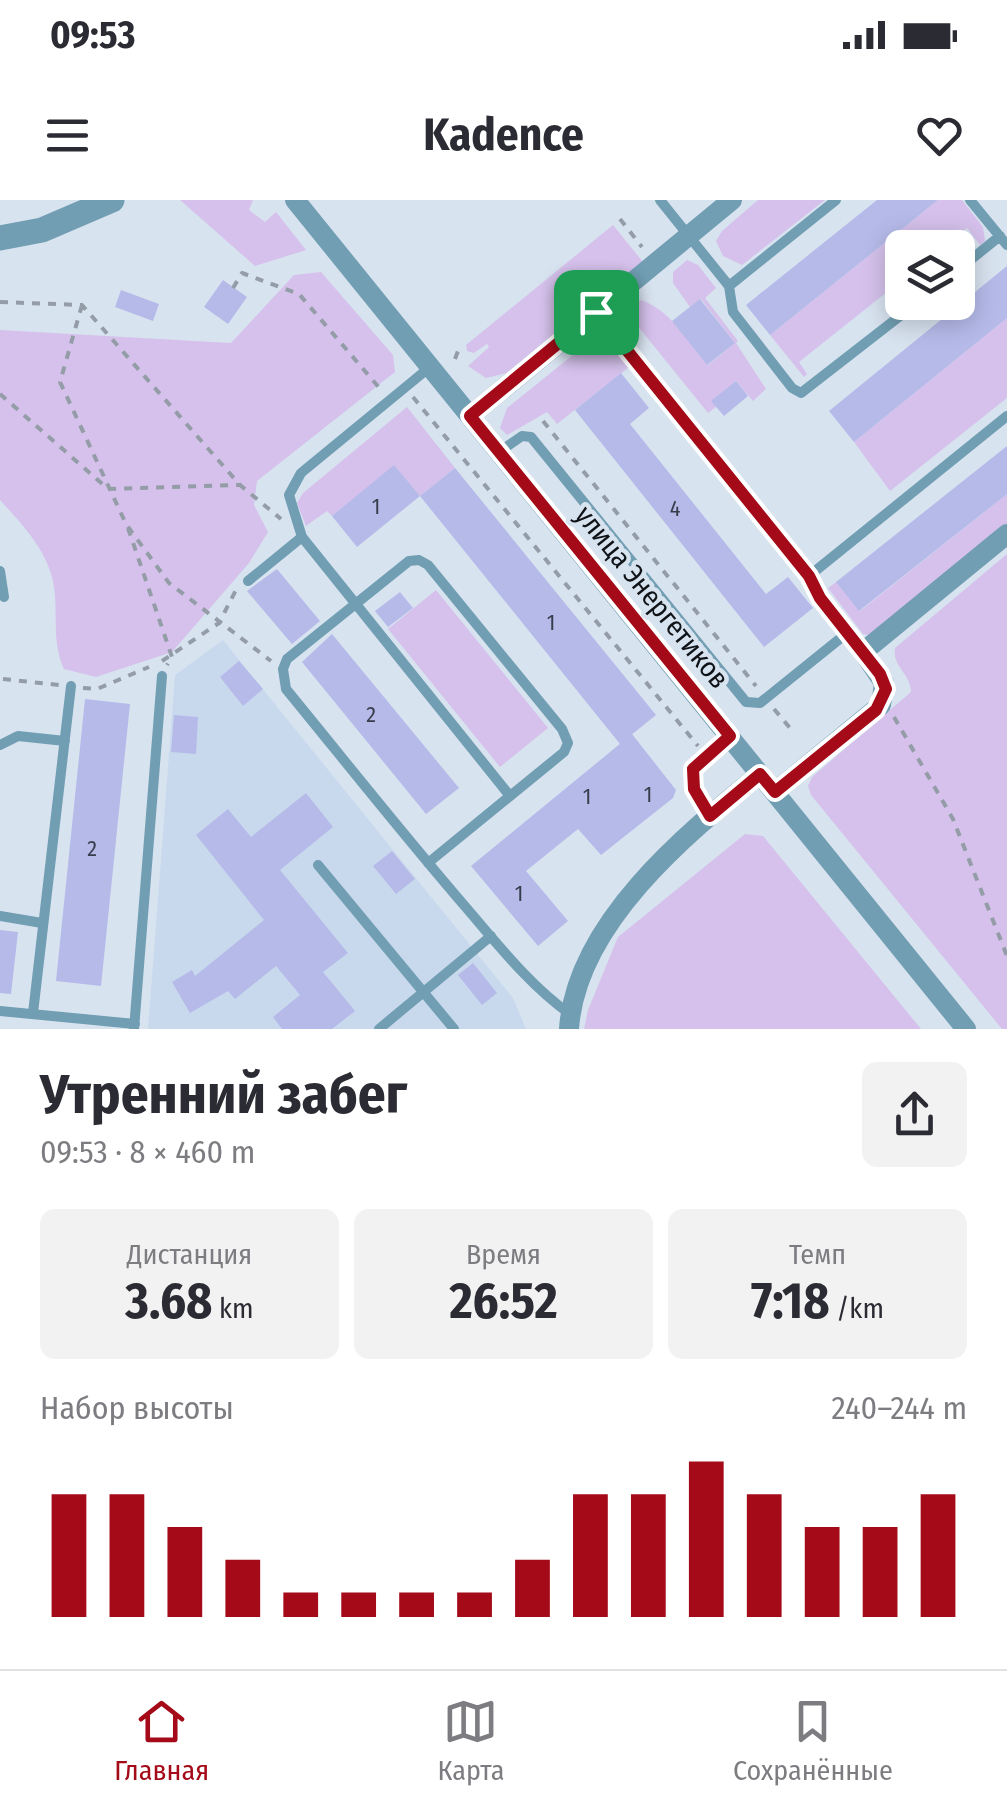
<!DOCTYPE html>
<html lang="ru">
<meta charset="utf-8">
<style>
:root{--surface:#fff;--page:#f2f2f3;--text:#2b2b33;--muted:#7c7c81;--line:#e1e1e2;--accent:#a40a18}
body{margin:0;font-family:"Fira Sans Condensed",sans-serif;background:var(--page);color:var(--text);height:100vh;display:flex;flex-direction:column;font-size:38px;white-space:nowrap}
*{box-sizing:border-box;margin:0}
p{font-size:32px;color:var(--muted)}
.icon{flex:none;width:55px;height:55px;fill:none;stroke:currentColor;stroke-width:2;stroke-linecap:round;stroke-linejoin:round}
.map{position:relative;height:829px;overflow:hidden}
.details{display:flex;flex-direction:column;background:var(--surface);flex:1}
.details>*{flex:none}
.buttons{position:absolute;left:885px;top:30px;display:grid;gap:20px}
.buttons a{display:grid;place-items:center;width:90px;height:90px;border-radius:15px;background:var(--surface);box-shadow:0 5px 25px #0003;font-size:50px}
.pin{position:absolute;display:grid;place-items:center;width:85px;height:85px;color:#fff;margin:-42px;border-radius:20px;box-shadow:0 5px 15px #0006}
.round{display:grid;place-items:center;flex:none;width:105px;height:105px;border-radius:15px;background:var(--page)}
.head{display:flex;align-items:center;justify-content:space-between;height:170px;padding:0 40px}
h1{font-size:55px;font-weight:700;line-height:75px}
.stats{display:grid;grid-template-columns:repeat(3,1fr);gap:15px;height:170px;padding:10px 40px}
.stats div{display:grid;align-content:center;border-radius:15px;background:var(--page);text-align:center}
.stats b{font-size:50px;font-weight:700}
.stats small{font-size:28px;font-weight:400}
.stats p{font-size:28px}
.chart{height:280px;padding:20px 40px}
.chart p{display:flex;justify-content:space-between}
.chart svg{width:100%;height:180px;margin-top:10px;stroke:var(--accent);stroke-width:6}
.status{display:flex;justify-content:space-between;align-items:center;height:70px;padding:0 50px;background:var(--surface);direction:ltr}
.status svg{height:28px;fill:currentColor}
header{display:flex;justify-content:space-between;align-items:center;height:130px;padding:0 40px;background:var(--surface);font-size:45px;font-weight:700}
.tabs{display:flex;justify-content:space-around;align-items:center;height:140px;border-top:2px solid var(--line);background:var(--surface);font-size:28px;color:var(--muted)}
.tabs a{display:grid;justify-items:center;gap:5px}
.tabs .on{color:var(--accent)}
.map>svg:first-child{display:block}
.built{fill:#c9d9ed}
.green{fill:#d5c1eb}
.building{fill:#b5bae9}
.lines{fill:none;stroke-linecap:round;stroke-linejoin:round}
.path{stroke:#949da7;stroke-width:4;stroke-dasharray:8 8;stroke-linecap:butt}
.service{stroke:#719eb2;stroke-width:10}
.minor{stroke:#719eb2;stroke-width:20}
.tertiary{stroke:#719eb2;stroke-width:25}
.route-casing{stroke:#fff;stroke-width:20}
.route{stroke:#a40a18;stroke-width:12}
.labels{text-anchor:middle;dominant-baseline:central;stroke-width:9;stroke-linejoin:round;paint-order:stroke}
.number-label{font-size:22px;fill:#383d4c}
.street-label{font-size:28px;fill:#0f1317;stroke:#d8e3f0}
</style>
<div class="status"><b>09:53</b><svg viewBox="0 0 49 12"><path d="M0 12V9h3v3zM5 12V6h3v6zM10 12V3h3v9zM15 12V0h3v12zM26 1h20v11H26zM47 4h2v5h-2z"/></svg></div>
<header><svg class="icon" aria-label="menu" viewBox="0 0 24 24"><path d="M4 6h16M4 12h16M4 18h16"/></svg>Kadence<svg class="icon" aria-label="heart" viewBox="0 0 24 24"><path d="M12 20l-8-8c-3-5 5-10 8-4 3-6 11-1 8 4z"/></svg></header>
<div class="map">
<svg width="1007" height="829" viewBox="0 0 1007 829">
<rect width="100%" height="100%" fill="#d8e3f0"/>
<path class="built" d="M223,440L513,798L526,829H148L175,475Z"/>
<path class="green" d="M180,0H253L249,10L265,22L276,12L306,50L255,66Z
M758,0H825L742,65L723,56L716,41L722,31Z
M938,0H962L983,27L985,41L980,45L967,28L943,47L902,48V80L799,162L807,174L804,177L770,135Z
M613,25L643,62L511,172L486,178L468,166L489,147L487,144L474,153L467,151L466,145Z
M687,60L698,65L716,88L705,98L738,141L736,143L766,189L753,201L736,181L712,201L716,207L708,213L624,109L641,100C672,111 687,142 708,165L735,143L701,99L690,107L673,83V72Z
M321,72L393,155L395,172L257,281L254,305L268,332L249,363L172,452L96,477L64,469C50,439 60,408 52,377C44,347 20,322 0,300V130L231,143L294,75Z
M1007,118V198L890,291L854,242Z
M594,138L608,141L629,167L557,224L547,212L507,235L500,228L507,208Z
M407,207L455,268L420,296L394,266L332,316L327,311L306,326L297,303L303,293Z
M1007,294V329L873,436L863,434L828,388L836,382L860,411Z
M1007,354V829H1002L811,595L808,586L812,577L911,492C911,474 892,467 895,448Z
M436,390L548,528L500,567L388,429Z
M745,634L763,636L921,829H584L588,810L618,737Z"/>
<path class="building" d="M877,0H938L770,135L746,105Z
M1007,66V118L854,242L829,211Z
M223,80L247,97L228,124L204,107Z
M121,90L159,104L153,121L115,107Z
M700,99L735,143L707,165L672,121Z
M621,173L649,208L630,224L766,394L788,377L813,408L764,447L575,210Z
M736,181L748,196L724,216L711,201Z
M1007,246V294L859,411L836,382Z
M394,265L420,296L357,347L332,316Z
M455,268L656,515L620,544L420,296Z
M277,369L320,421L292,444L247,391Z
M400,392L413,408L388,427L375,411Z
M332,434L459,588L426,614L302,462Z
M239,461L263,489L243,506L220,477Z
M85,499L130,504L101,786L56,781Z
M174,515L198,517L196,554L171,552Z
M632,534L676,590L673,598L601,655L578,629L526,671L568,721L538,746L471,666Z
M306,593L333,627L280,670L348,753L323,772L355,811L332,829H282L273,817L300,795L276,766L235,799L228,791L190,813L172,782L192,770L195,776L264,720L196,635L228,609L251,637Z
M392,651L415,679L396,694L373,666Z
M0,730L18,732L11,794L0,793Z
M473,763L497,793L482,805L458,775Z"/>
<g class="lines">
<path class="path" d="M620,19L642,47
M233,88L242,73L299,94L382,191
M0,102L82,105L240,285L281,319
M82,105L60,182L126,324L169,383L271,461
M455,159L458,151
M0,194L108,289L240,285
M413,197L698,546
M543,221L756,486
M128,328L172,457L167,465
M162,461L219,423L236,390
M3,479L59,485
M83,488L97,489L149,467
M774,509L790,528
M894,517L953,619L1007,756"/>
<path class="service" d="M660,0L729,86L733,112L792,188L801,193L918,102
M970,0L1007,45
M958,70L1000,36
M729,86L836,0
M597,112L809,376
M430,167L301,273L289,295L302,337L510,596
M499,252L522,236L531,237L746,502L760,503L847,433
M0,371L4,397
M248,381L302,337
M863,452L820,397L809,376L1007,216
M0,545L18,536L65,541
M710,616L694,589L693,569L729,536
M428,663L564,552L568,543L562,529L428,365L419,360L409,361L287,459L283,469L286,489C345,561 402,633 463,704C496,742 529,785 570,814
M318,665L454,829
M0,716L42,723
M0,811L135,824
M33,813L71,486
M134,829L162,476
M379,829L491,736"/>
<path class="minor" d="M295,0L966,829
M470,216L732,0
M775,592L881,505L884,483L863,452L1007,334
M569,829C576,724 685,635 760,574"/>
<path class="tertiary" d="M0,38L42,30L112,0"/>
</g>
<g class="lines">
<defs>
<path id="route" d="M596,112L809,376L820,398L880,474L886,489L876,510L775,592L760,574L710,616L694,589L693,569L730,536L470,216Z"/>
</defs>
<use href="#route" class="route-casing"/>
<use href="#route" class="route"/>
</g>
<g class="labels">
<g class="number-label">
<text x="376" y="306">1</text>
<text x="675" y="308">4</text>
<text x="551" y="422">1</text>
<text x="371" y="514">2</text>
<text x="648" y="594">1</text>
<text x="587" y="596">1</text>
<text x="92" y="648">2</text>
<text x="519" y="693">1</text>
</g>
<g class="street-label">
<text transform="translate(652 397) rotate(51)">улица Энергетиков</text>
</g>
</g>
</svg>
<div class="buttons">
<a><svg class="icon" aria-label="layers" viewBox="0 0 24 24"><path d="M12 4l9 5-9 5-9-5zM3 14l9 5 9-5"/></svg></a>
</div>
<div class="pin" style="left:596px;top:112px;background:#1e9e55"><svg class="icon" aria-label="arrive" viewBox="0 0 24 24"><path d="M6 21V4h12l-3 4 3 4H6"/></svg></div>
</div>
<section class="details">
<div class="head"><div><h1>Утренний забег</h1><p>09:53 · 8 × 460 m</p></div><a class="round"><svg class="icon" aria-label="share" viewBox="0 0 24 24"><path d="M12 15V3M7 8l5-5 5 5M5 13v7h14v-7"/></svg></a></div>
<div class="stats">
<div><p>Дистанция</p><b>3.68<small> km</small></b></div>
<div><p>Время</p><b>26:52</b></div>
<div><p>Темп</p><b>7:18<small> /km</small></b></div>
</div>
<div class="chart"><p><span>Набор высоты</span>240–244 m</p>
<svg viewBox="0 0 160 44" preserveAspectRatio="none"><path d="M5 44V14M15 44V14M25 44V22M35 44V30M45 44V38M55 44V38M65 44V38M75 44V38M85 44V30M95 44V14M105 44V14M115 44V6M125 44V14M135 44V22M145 44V22M155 44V14"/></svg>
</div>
</section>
<nav class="tabs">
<a class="on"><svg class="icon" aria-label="home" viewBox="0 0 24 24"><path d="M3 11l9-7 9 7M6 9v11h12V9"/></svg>Главная</a>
<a><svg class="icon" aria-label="map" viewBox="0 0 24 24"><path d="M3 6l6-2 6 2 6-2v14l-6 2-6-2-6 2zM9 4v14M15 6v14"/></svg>Карта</a>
<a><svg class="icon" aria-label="saved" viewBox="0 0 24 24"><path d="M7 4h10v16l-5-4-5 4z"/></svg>Сохранённые</a>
</nav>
